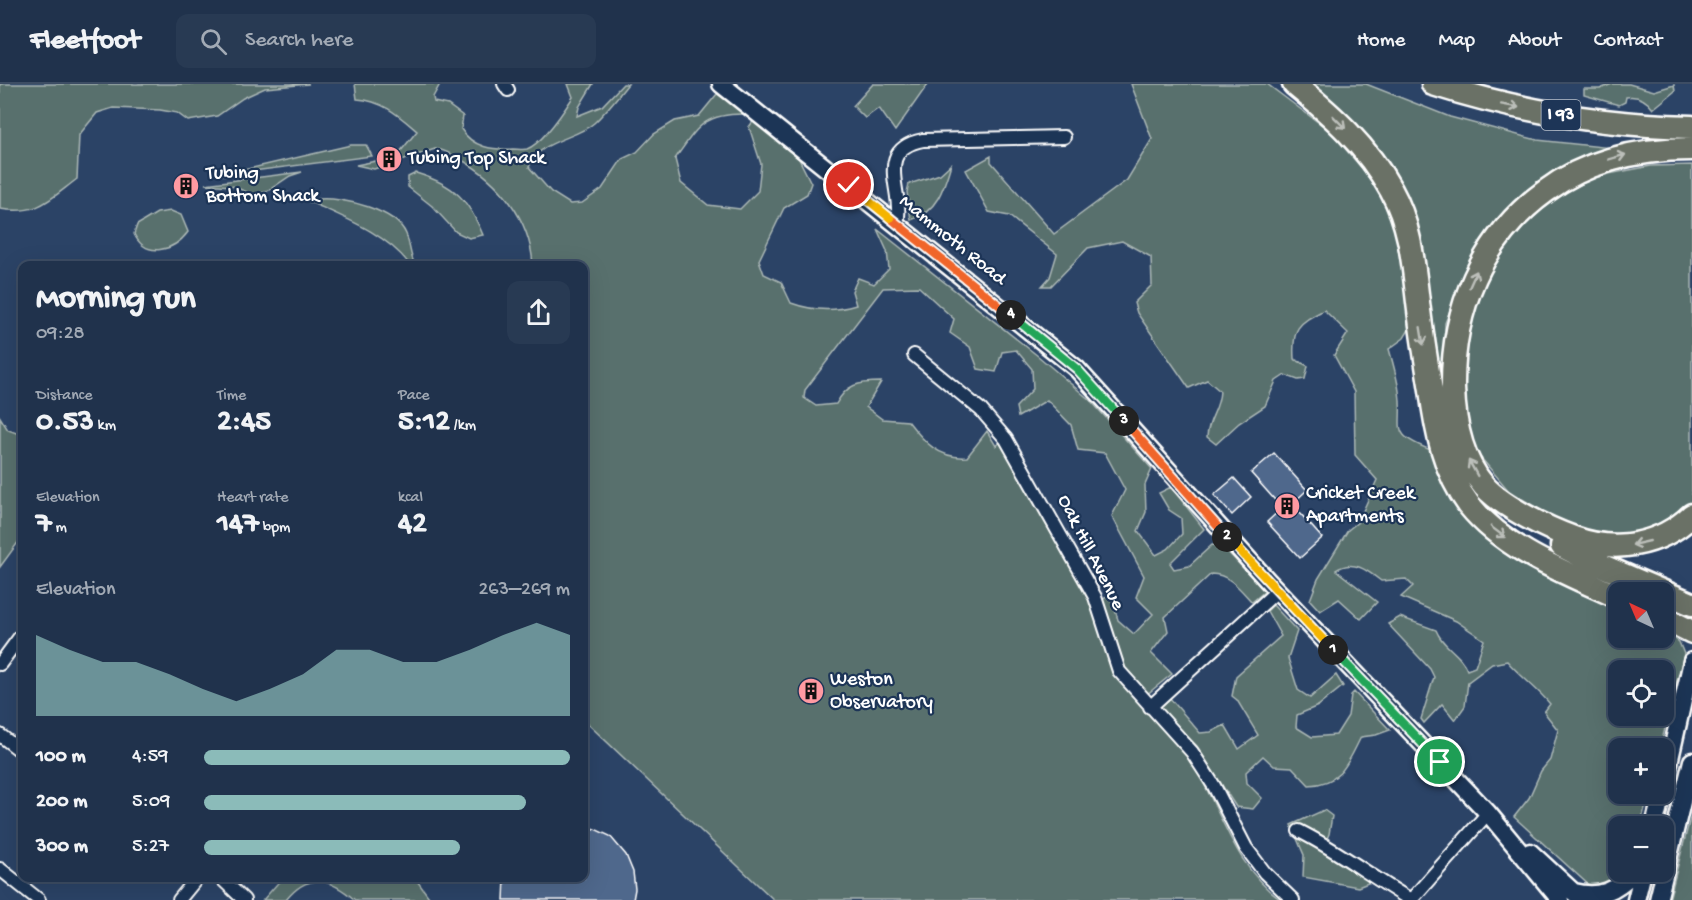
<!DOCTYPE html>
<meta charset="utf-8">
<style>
:root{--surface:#20324c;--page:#283a53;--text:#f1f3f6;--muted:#a2aab5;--line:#3d4d64;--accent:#8bbbb9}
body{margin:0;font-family:"Gochi Hand",sans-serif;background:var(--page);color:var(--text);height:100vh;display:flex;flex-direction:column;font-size:22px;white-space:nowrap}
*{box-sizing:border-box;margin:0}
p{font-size:20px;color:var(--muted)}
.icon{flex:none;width:33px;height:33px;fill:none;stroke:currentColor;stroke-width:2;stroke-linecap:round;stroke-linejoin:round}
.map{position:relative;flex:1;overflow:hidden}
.side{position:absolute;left:18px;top:177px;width:570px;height:621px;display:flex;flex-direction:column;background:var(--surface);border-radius:12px;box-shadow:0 6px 24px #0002,0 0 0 2px var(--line)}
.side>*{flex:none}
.needle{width:39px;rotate:316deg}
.tools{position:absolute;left:1608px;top:498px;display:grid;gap:12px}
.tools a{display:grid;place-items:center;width:66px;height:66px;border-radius:12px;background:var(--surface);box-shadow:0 6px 24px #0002,0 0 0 2px var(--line);font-size:30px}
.pin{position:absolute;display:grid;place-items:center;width:51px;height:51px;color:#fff;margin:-26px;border:3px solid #fff;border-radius:50%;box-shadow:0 2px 6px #0007}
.km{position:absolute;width:30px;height:30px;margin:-15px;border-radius:50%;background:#222;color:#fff;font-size:16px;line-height:30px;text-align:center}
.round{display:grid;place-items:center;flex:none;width:63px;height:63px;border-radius:12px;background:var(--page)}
.headline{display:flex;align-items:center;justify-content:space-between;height:102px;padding:0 18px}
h1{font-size:33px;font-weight:700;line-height:45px}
.figures{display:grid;grid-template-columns:repeat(3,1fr);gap:9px;height:102px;padding:6px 18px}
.figures div{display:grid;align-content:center}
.figures b{font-size:30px;font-weight:700}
.figures small{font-size:16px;font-weight:400}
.figures p{font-size:16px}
.chart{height:168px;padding:12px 18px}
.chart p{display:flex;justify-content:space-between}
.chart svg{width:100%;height:108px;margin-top:6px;fill:var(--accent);opacity:.7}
ul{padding:0 18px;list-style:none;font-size:20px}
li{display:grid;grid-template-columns:96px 72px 1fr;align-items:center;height:45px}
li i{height:15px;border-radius:8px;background:var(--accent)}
header{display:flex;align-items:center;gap:36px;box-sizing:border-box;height:84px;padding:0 30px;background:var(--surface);border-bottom:2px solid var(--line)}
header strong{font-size:28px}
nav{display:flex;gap:33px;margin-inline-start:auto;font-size:21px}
.search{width:420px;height:54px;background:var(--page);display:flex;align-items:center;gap:15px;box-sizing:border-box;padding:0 21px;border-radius:12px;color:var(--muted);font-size:22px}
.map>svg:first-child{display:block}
.green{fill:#58706d;stroke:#acb8b6;stroke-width:1.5;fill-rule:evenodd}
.building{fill:#50678c;stroke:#fff;stroke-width:1.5}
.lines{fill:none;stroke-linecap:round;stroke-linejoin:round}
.street-casing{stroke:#fff;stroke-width:16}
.secondary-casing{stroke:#fff;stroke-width:21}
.highway-casing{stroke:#fff;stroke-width:27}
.street{stroke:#1d3557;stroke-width:12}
.secondary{stroke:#1d3557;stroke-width:16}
.highway{stroke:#6a7166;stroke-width:22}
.oneway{stroke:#bcbfba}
.split-1-casing{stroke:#fff;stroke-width:12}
.split-2-casing{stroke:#fff;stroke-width:12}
.split-3-casing{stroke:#fff;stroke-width:12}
.split-4-casing{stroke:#fff;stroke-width:12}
.split-5-casing{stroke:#fff;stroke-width:12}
.split-6-casing{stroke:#fff;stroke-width:12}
.split-1{stroke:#22a559;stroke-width:8}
.split-2{stroke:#f5b400;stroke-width:8}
.split-3{stroke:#f0652b;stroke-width:8}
.split-4{stroke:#22a559;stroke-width:8}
.split-5{stroke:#f0652b;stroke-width:8}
.split-6{stroke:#f5b400;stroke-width:8}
.labels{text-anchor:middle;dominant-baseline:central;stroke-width:4.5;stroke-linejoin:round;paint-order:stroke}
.shield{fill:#1d3557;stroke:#bbc2cd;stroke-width:1.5}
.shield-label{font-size:18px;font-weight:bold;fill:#fff}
.poi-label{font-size:20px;fill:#fff;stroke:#1d3557;text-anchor:start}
.street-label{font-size:20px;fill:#fff;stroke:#1d3557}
</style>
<header>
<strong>Fleetfoot</strong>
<div class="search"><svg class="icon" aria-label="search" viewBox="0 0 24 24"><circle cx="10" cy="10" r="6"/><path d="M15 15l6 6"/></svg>Search here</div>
<nav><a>Home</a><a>Map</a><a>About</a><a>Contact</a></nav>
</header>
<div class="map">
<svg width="1692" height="816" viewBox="0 0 1692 816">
<rect width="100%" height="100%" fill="#2b4366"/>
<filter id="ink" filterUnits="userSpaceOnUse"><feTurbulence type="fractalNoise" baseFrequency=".0167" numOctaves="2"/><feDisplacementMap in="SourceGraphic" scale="12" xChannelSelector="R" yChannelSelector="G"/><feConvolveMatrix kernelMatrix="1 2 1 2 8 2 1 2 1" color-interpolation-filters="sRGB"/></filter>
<g filter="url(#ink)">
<path class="green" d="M0,0H309L265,4L243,14L217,32L188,37L177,29L160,26L113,24L97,29L79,51L77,95C48,117 38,131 0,125Z
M355,0H440L433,13L434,18L448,21L463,32L461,45C473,64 493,66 513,65C517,65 524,66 527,65C543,59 564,27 573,13L568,0H593L579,23L577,32L602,22L623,0H628C618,12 606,28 594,39C575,56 538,56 529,83L551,108L570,120L582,119L602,105L622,75L637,68L654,50L675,37L699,32L717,10L747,30C704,29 698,42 675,75L681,99L708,121L740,125L758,107L761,80L749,43L754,36L799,75L811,99L807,110L784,124L759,176L764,190L781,198L791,219C813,227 833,228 856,221L852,207L858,194L874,200L889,185L887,167L877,145L1038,272L1091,317L1152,385L1145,401L1146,428L1138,447L1156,471L1168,465L1182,450L1181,434L1169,426L1159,409L1171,403L1204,445L1170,479L1174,485L1189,482L1212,461L1222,462L1265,507L1252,518C1240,505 1229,490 1211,490L1165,533L1168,547L1151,569L1172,590L1146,611L1123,588L1099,517L1111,511L1118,536L1134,550L1153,530L1136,513L1144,492L1112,432L1125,406L1105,369L1078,366L1071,341L1047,316L1018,333L1016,323L1033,305L1032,285L1016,266L1002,268L996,288L978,285L970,263L950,249L954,235L919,203L883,204L805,306L804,314L816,322L836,320C847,300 858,298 881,298L866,323L882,335L908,337C924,358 939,375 967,373L987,347L996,362L1001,358L1092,519C1095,527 1099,536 1102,545C1104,553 1103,563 1107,571C1126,609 1161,633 1185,667C1219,716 1230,780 1281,816H774L588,640L584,642V182L533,181C530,135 500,97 460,75C452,71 444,65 435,65L374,85L356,81L396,73L417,47C398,31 383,17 357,15Z
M873,0H928L895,47L879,24L865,34L853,22Z
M1131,0H1267L1331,48L1376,101L1393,138L1404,193L1410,244L1404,254L1389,265C1393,279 1397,293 1399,307C1405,346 1386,349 1433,367L1447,400L1618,523V554H1664V546L1679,558L1684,570L1660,664H1618V710H1649L1640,742H1618C1618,767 1627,808 1591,803L1514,733L1529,714L1541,687L1550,676L1558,646L1544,628L1550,620C1537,604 1521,593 1507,577L1492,580L1468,598L1465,622L1455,636L1442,620L1424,639L1421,635L1434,593L1430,585L1388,540L1400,533L1436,546C1443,564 1460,568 1467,586L1475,583L1484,556L1456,537L1401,513L1413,502L1406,495L1381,497C1367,486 1353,475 1336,486L1377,518L1361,535L1339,515L1320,527L1310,516L1318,495L1348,446L1358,438L1377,396L1355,371L1354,308L1334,271L1348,249L1324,226C1297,240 1292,244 1294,275L1308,282L1305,295L1298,296L1285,291L1276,297L1265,322L1239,339L1216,360L1207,353C1208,334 1219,327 1220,307L1207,296L1189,304L1137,229L1134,219L1152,201L1151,173L1122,157L1088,164L1051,202H1042L1050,193L1057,170L1009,132L989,128L966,86L991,72V78L1054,150L1127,96L1152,55ZM1618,586H1664V632H1618Z
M1308,0H1366L1450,33L1537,56L1612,64L1467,185L1445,239L1443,314L1462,384L1487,427L1463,400L1445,358L1407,116Z
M1612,0H1629L1654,7L1674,1L1675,7L1653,25C1646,15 1638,11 1626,13L1625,18L1619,21L1584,11V5H1600Z
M351,61H366L372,72L222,91Z
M951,80C944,104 937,128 911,136L907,108L909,100L940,90Z
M1692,81V420L1652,448L1618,454L1574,446L1509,407L1476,368L1463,330L1460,266L1478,214L1495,179L1516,149L1542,126L1569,106L1598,92L1651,82Z
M302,88L290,92L266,108L254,111L232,102L205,100Z
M416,89C455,101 468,115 483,151L469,154L456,148L432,122L408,103V93Z
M319,115C343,113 396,126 406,150C410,160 410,172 415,181H410C387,150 345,134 310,118Z
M171,127L181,131L188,148C174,167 146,175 134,150L137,141L157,129Z
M0,333L8,346L22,351V453L0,483Z
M1273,521L1297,547L1288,574L1298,606L1310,614L1336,591L1343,602L1318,622L1297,631L1296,643L1312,653L1336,651L1348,632L1351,611L1354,608L1390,646L1376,651L1361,653C1348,678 1342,700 1309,701L1292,683L1274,682L1263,672L1246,688L1247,699L1262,714L1253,725L1236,723L1197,662L1157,623L1169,613L1200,649L1211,648L1225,641L1239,665L1258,651L1237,616L1232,612L1236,592L1281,552L1267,527Z
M1324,726L1332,732L1329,750L1322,766L1366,792L1368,799L1358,803L1303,793L1304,771L1291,741Z
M1692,727V816H1669Z
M286,794H415L431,816H355C330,794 308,788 286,816H263L277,800Z"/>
<path class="building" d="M1274,369L1307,406L1292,420L1322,454L1300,474L1267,438L1282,424L1251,389Z
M1234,394L1251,413L1232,431L1214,411Z
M584,740L610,752L626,771L633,788L635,805L633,816H504L505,794H584Z"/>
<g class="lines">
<defs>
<path id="street" d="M504,0L508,6
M897,139C905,108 872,66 923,56L1064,53
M914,271L981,326L1006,355L1095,513L1119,587L1192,668L1214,702L1246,764L1265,789L1293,816
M0,580L22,550
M1150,623L1277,507
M0,651L22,668
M1299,747C1339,767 1373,794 1411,816
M0,785L39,816
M221,794L244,816
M179,816L197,794
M1411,816L1488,729"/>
<path id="secondary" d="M721,0L1077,285L1269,498L1488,729L1560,816
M1664,701L1692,577
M1654,742L1662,710
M1530,768L1582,816
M1574,808C1601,815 1616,806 1635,788
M1636,816L1643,788
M1658,816L1692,677"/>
<path id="highway" d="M1294,0C1332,31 1367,62 1391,106C1413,145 1414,191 1420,234C1423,258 1427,282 1431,306C1436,345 1444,388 1469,421C1506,467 1567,489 1618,513
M1433,0C1517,27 1604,41 1692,43
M1692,65C1640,65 1589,75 1546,107C1481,154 1452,226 1453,304C1454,338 1461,375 1484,402C1503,423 1546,444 1574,454C1615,469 1660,462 1692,431
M1562,462L1591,477L1692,520
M1664,534L1692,548"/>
</defs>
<use href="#street" class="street-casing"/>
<use href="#secondary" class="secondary-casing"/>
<use href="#highway" class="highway-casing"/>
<use href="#street" class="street"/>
<use href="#secondary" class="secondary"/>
<use href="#highway" class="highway"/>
</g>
<defs><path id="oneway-shaft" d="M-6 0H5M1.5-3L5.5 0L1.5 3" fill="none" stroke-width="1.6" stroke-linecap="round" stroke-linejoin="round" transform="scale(1.5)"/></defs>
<g class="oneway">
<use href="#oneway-shaft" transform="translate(1510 22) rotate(10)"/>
<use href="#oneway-shaft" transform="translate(1339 38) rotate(45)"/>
<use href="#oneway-shaft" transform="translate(1617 73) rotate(-16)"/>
<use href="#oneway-shaft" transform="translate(1473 195) rotate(-66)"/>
<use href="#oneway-shaft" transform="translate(1422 252) rotate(81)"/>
<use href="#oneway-shaft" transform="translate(1473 384) rotate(-119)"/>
<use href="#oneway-shaft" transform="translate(1498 448) rotate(37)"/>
<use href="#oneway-shaft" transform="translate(1641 459) rotate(167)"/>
</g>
</g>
<g class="lines" filter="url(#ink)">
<defs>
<path id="split-1" d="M1333,566L1440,678"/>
<path id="split-2" d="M1227,453L1333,566"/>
<path id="split-3" d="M1124,337L1227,453"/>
<path id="split-4" d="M1011,231L1077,285L1124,337"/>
<path id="split-5" d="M890,134L1011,231"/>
<path id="split-6" d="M849,101L890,134"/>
</defs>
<use href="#split-1" class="split-1-casing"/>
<use href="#split-2" class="split-2-casing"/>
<use href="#split-3" class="split-3-casing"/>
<use href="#split-4" class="split-4-casing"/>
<use href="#split-5" class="split-5-casing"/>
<use href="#split-6" class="split-6-casing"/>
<use href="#split-1" class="split-1"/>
<use href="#split-2" class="split-2"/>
<use href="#split-3" class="split-3"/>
<use href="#split-4" class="split-4"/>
<use href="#split-5" class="split-5"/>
<use href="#split-6" class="split-6"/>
</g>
<defs>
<symbol id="building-disc" viewBox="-11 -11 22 22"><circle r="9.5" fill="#ff9aa2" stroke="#1d3557"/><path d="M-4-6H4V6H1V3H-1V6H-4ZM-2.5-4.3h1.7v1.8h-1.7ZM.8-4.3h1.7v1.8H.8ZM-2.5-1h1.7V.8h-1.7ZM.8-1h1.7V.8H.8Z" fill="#111"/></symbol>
</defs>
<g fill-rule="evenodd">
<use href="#building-disc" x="374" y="60" width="30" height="30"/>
<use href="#building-disc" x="171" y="87" width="30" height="30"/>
<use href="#building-disc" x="1272" y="407" width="30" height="30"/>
<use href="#building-disc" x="796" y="592" width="30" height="30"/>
</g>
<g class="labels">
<rect class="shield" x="1541.5" y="16" width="39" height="30" rx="4.5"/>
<g class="shield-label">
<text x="1561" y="31">I 93</text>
</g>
<g class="poi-label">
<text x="408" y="75">Tubing Top Shack</text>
<text x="206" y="90">Tubing<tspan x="206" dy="23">Bottom Shack</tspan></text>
<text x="1306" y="410">Cricket Creek<tspan x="1306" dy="23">Apartments</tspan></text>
<text x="830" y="596">Weston<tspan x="830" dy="23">Observatory</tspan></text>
</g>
<g class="street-label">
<text transform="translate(952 157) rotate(39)">Mammoth Road</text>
<text transform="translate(1090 469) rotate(63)">Oak Hill Avenue</text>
</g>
</g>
</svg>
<div class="tools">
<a><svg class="needle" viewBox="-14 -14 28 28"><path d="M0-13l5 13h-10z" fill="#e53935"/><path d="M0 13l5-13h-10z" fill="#a2aab5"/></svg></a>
<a><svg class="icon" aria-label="locate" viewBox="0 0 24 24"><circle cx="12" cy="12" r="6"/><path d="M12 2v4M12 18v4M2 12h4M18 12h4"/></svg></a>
<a>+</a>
<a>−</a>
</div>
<div class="pin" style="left:1440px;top:678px;background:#1e9e55"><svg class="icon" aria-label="arrive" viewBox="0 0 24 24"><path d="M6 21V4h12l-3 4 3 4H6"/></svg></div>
<div class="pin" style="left:849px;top:101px;background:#d93025"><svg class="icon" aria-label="check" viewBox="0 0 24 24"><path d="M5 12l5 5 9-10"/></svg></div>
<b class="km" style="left:1333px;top:566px">1</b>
<b class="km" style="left:1227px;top:453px">2</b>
<b class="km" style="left:1124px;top:337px">3</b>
<b class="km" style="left:1011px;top:231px">4</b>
<section class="side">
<div class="headline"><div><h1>Morning run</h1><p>09:28</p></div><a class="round"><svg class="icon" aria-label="share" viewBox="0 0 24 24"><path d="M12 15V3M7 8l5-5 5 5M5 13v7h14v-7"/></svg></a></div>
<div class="figures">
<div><p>Distance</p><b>0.53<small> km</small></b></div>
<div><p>Time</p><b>2:45</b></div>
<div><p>Pace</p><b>5:12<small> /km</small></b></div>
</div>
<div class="figures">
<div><p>Elevation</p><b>7<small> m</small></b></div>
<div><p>Heart rate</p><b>147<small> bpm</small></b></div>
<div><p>kcal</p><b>42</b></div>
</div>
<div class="chart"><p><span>Elevation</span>263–269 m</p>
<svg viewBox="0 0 160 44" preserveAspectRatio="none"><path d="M0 44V11L10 17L20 22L30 22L40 27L50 33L60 38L70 33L80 27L90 17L100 17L110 22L120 22L130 17L140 11L150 6L160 11V44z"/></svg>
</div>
<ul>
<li><b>100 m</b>4:59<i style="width:100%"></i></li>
<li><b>200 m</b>5:09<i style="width:88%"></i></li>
<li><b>300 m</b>5:27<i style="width:70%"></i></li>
</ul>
</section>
</div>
